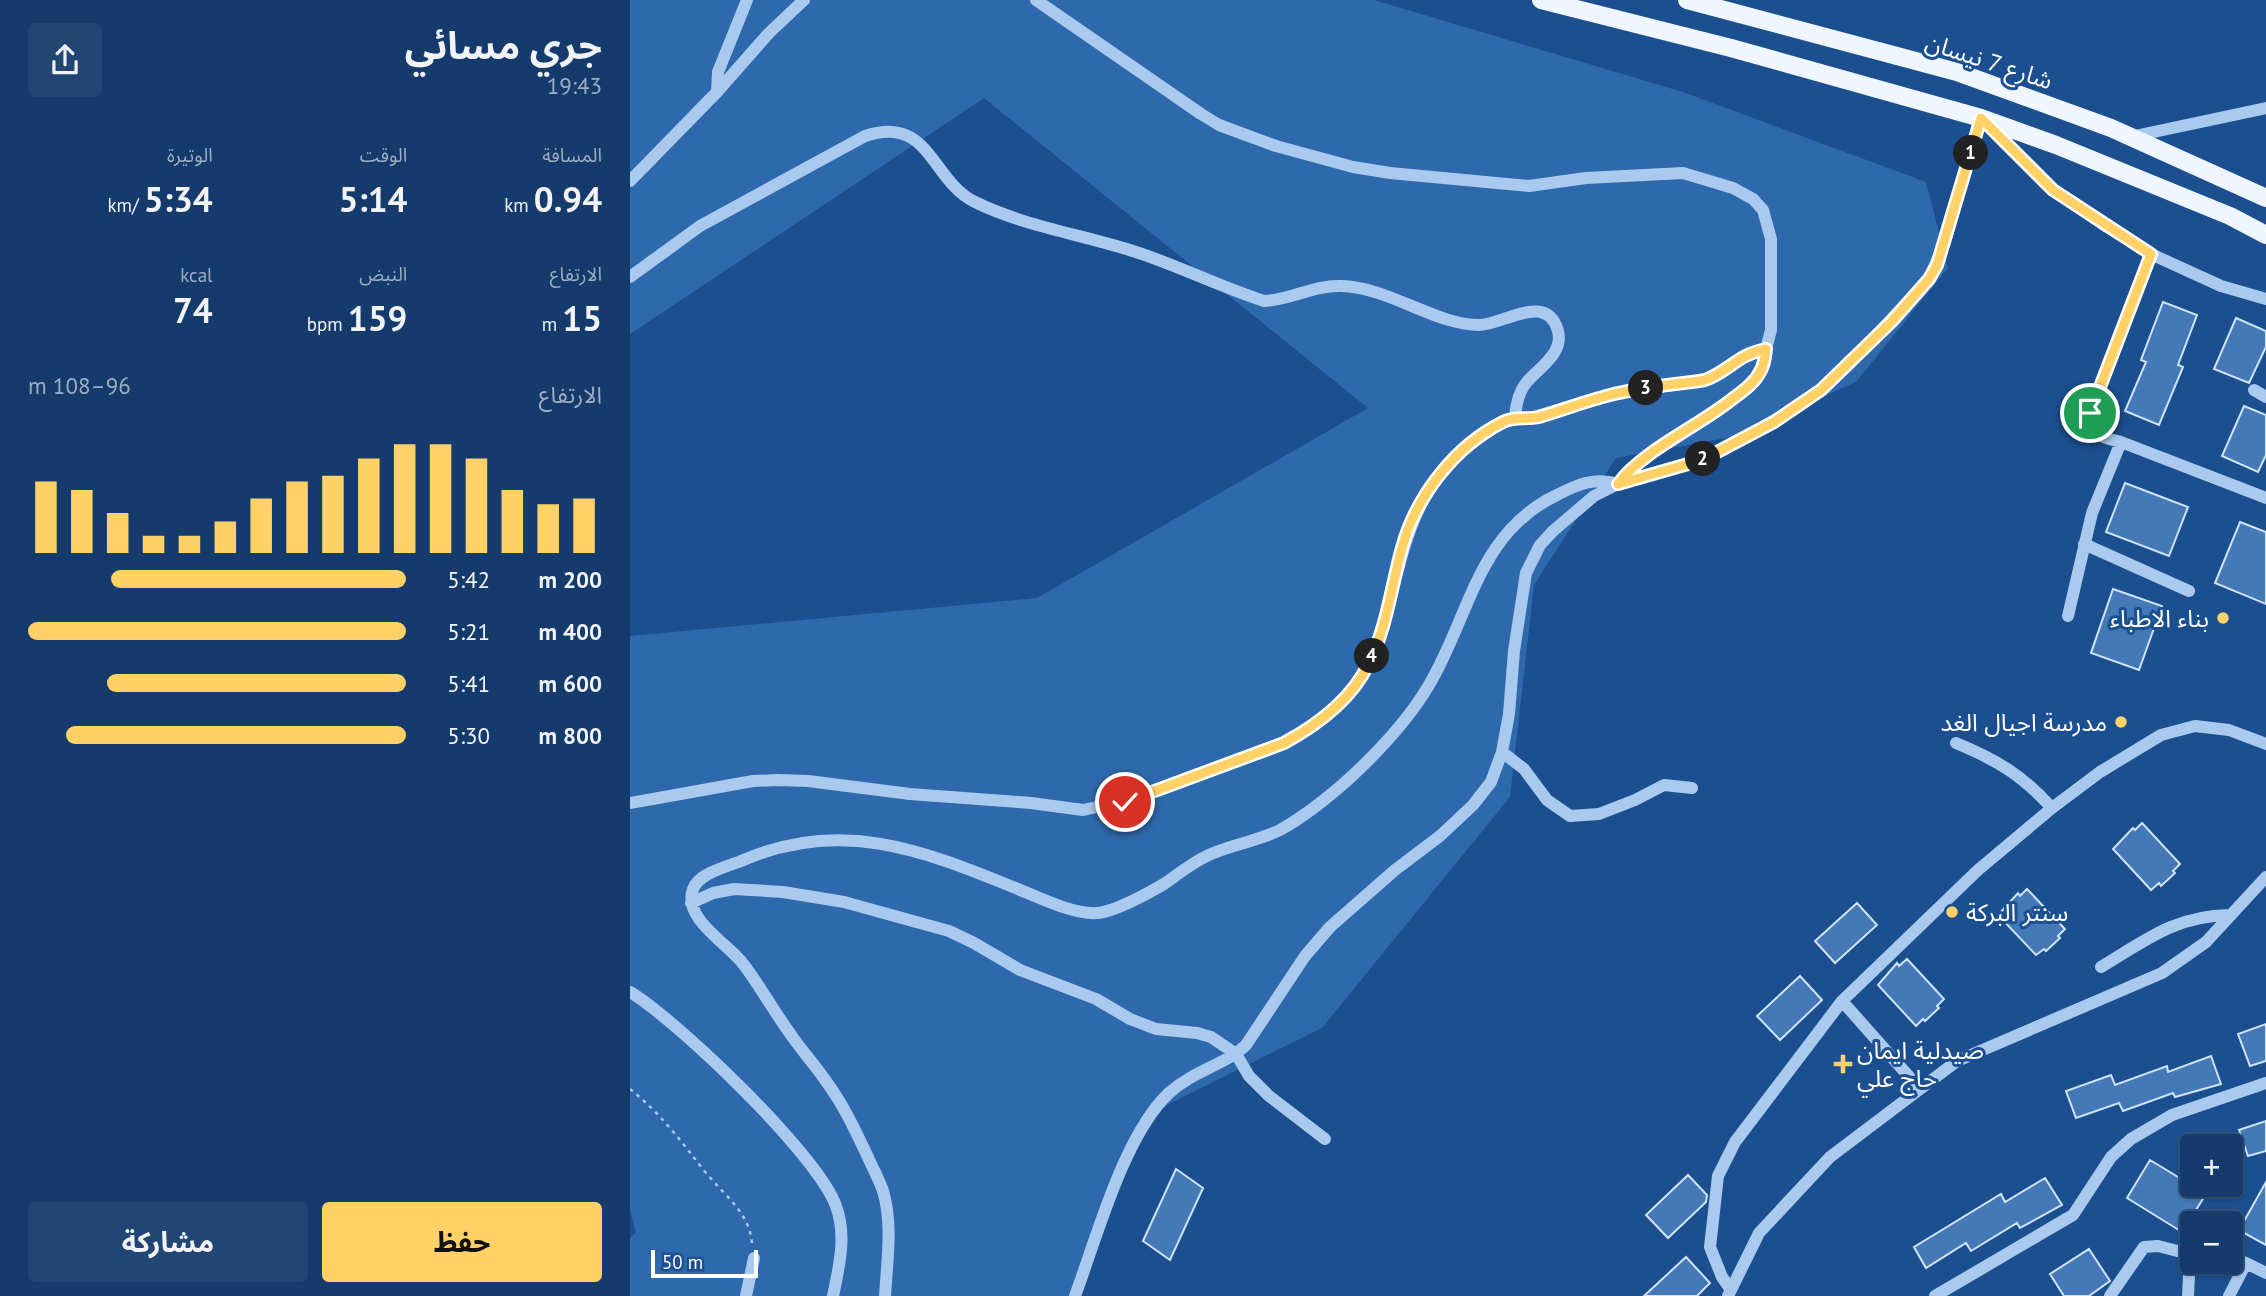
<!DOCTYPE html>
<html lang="ar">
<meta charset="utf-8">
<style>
:root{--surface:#143b6b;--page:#214673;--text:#f1f3f6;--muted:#9dadc1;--line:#33557e;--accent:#ffd166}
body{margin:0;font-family:"PT Sans","Noto Sans Arabic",sans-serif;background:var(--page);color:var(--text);direction:rtl;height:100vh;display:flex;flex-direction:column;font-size:26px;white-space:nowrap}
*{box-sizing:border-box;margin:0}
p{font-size:23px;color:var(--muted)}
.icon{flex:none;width:38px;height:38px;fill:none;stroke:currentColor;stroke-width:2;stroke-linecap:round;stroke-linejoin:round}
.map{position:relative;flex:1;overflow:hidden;direction:ltr}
.side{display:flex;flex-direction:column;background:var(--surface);width:630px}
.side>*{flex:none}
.fabs{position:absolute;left:1550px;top:1134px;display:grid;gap:14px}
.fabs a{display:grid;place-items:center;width:63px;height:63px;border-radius:7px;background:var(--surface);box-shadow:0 2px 5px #0004,0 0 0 2px var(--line);font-size:35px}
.scale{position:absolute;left:21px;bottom:18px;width:107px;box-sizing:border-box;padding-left:7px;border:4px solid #fff;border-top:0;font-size:19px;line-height:24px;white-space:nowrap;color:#fff;-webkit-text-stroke:5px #1b4f8f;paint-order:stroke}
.pin{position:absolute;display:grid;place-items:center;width:60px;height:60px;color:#fff;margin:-30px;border:4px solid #fff;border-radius:50%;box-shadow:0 2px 7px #0007}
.km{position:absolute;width:35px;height:35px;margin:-18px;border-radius:50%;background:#222;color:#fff;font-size:19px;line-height:35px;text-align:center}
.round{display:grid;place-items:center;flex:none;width:74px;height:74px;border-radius:7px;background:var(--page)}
.head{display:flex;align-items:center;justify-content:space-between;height:119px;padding:0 28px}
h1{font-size:38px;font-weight:700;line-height:52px}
.metrics{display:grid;grid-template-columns:repeat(3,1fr);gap:10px;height:119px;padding:7px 28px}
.metrics div{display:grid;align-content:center}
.metrics b{font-size:35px;font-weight:700}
.metrics small{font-size:19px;font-weight:400}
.metrics p{font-size:19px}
.chart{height:196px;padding:14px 28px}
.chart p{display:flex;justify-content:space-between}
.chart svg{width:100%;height:126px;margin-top:7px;stroke:var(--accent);stroke-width:6}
.button{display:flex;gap:14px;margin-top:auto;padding:14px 28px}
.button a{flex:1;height:80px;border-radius:7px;background:var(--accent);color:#111;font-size:28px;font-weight:700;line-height:80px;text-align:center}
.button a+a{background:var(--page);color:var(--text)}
ul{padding:0 28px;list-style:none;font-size:23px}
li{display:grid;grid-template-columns:112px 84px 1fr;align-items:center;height:52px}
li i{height:18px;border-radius:9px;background:var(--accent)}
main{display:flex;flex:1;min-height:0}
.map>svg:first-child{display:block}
.green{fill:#2e69ad}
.building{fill:#4478b7;stroke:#cfe3fa;stroke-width:2}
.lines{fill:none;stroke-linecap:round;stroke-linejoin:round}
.path{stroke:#a9c9ee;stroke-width:2.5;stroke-dasharray:3.5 5;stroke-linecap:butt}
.minor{stroke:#a9c9ee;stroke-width:12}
.major{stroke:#f0f6ff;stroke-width:18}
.route-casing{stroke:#fff;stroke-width:14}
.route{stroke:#ffd166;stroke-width:9}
.poi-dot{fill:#ffd166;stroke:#1b4f8f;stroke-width:2.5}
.labels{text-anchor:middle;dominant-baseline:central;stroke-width:6;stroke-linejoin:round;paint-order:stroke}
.street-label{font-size:24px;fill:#fff;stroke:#1b4f8f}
.poi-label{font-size:24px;fill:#fff;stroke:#1b4f8f;text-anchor:end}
</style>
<main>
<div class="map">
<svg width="1636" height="1296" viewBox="0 0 1636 1296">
<rect width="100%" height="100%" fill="#1b4f8f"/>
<path class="green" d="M0,0H744L1053,92L1296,182L1318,268L1226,382L1102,437L986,458L904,585L880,797L692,1028L509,1119L443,1296H0V1238L6,1233L0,1211V636L407,598L738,408L354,98L0,334Z"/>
<path class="building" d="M1533,302L1567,315L1548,365L1553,367L1529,425L1495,411L1516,362L1511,360Z
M1606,318L1636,331V347L1619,383L1584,369Z
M1614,406L1636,415V455L1628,472L1592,456Z
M1495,483L1558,507L1539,556L1476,532Z
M1610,522L1636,532V604L1585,583Z
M1483,589L1532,606L1509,670L1461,653Z
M1512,823L1550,864L1543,871L1545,873L1531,886L1529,883L1521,890L1483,849L1503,828L1505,830Z
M1397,889L1435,929L1428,936L1430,938L1416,951L1414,949L1406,955L1368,915L1388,893L1390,896Z
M1227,903L1247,925L1205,963L1185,941Z
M1277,959L1314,999L1307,1006L1309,1008L1295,1021L1293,1019L1286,1026L1248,985L1267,963L1269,966Z
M1170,976L1192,1000L1150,1040L1127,1016Z
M1636,1024V1061L1620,1066L1608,1034Z
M1581,1056L1591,1084L1545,1097L1543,1093L1493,1111L1489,1103L1446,1118L1436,1091L1481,1075L1485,1085L1537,1066L1538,1072Z
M1636,1121V1151L1618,1156L1609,1130Z
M1520,1160L1576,1194L1552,1232L1497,1198Z
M546,1169L573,1188L540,1260L513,1241Z
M1058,1175L1077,1195L1076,1202L1038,1238L1016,1215Z
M1415,1178L1432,1205L1390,1228L1387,1223L1341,1251L1336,1243L1296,1268L1284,1247L1371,1194L1375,1202Z
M1636,1182V1245L1609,1230Z
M1459,1249L1480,1281L1459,1296H1434L1420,1274Z
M1056,1257L1080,1283L1067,1296H1014Z"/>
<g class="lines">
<path class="path" d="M0,1089C32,1115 51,1141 76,1173C95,1196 120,1213 122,1244"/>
<path class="minor" d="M406,0L571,114L589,125L646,146L723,167L760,173L899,186L956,178L1053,173L1103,188L1123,199L1133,210L1141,239V330L1130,372L1124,381L1090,409L1011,460L996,473L988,484
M87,92L139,33L174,0
M1500,137L1636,108
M0,181L87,92L88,72L117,0
M1521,254L1460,413C1456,435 1474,438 1491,442L1636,498
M0,277L70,226L235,136C300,114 301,181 345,202C396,227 455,235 509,253C551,267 591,287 634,301C661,300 683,285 711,286C759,287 805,325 849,325C872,325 917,291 928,331C934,354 908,368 896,383C888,393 886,405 885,417
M1624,390L1636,397
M1454,544L1559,591
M1438,616L1462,513L1491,442
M1326,743C1367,760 1392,775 1422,808
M872,752L894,769L917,800L940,816L969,814L1005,800L1034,785L1062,788
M0,803L123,781L148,780L178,781L280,794L401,803L453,810L495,801L654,743C687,725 716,702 736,669C747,651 752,628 758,608C776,539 786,482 849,438C865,427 877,416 897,419L982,394L1075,380C1100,371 1106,355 1136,349
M61,903L83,893L104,889L153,892L214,902L319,931L344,943L390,970L466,999L500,1019L526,1029L567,1033L581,1037L606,1054L619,1076L639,1096L695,1139
M1471,967C1516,940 1545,916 1599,915
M0,992C48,1021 188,1155 206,1206C217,1236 209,1267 203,1296
M1212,1001L1290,1089
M1601,1258L1616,1263L1636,1273
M1101,1290L1092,1277L1080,1247L1088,1176L1105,1142L1212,1001L1348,870L1422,808L1470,772L1531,735L1565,726L1599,730L1636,744
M116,1296L124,1258
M255,1296C257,1262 263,1224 253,1191C249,1179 242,1167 237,1155C225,1130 214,1106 198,1084C186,1066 171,1050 159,1032C143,1010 130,986 114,965C99,944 52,919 63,889C69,873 96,867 111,861C209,818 290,849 383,887C406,896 443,915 467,913C484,912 519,893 534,884C550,873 564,861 581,854C604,844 628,841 650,830C675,816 700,796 721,777C750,750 779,719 799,685C840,616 847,533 927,495C948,484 965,477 988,484
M445,1296C467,1237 494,1135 539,1093C563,1071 595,1065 616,1045L675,956L700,927L765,870L810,836L843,805L861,782L872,752L879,714L884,651L896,573L910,545L923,531L964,496L988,484L1054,465L1093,450L1169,406L1191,390L1220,363L1299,279L1315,242L1351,118L1423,190L1477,227L1521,254L1591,286L1636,299
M1098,1296L1129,1233L1200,1157L1327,1061L1532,973L1576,942L1636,877
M1305,1296L1443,1215L1481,1157L1501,1139L1542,1115L1636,1083
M1480,1296L1514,1247L1528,1246L1563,1255
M1558,1296L1560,1256
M1599,1296L1616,1263"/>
<path class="major" d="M911,0L1101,48L1351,118L1426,145L1600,216L1636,235
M1057,0L1327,72L1481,128L1636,198"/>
</g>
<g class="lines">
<defs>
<path id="route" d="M495,802L654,743C687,725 721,700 738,665C757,628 761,587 772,548C786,496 825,446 873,422C885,416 896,420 909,417C933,410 956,401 980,395C1011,387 1043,385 1075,380C1100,371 1106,355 1136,349C1135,356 1135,363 1131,370C1125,383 1113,391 1101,400C1067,427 1012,451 988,484L1072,460L1144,422L1191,390L1262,321L1299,279L1307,265L1351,118L1423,190L1521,254L1460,413"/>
</defs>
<use href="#route" class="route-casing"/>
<use href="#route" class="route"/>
</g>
<g class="poi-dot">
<circle cx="1593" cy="618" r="7"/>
<circle cx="1491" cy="722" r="7"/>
<circle cx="1322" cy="912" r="7"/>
<path d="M1209.5 1053.5h7v7h7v7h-7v7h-7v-7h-7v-7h7z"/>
</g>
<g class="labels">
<g class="street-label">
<text transform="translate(1359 61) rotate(18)">شارع 7 نيسان</text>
</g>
<g class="poi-label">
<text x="1579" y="618">بناء الاطباء</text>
<text x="1477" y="722">مدرسة اجيال الغد</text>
<text x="1336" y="912" text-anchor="start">سنتر البركة</text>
<text x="1227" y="1050" text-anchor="start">صيدلية ايمان<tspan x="1227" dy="28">حاج علي</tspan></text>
</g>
</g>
</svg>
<div class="fabs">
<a>+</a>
<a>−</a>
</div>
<div class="scale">50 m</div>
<div class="pin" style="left:1460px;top:413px;background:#1e9e55"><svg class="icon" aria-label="arrive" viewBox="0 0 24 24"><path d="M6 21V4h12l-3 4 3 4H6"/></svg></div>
<div class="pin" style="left:495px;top:802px;background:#d93025"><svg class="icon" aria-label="check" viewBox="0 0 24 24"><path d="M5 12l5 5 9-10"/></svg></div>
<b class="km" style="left:1341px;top:153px">1</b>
<b class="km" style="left:1073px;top:459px">2</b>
<b class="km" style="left:1016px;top:388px">3</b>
<b class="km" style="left:742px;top:656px">4</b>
</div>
<section class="side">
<div class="head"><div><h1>جري مسائي</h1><p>19:43</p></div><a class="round"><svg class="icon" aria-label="share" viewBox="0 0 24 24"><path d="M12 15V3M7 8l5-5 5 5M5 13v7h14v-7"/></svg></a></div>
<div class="metrics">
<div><p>المسافة</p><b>0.94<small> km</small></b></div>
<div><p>الوقت</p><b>5:14</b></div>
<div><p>الوتيرة</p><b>5:34<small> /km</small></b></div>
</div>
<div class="metrics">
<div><p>الارتفاع</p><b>15<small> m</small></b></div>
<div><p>النبض</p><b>159<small> bpm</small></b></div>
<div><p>kcal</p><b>74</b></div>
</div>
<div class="chart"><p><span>الارتفاع</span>96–108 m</p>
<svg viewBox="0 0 160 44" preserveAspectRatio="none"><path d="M5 44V19M15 44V22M25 44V30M35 44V38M45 44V38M55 44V33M65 44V25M75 44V19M85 44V17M95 44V11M105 44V6M115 44V6M125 44V11M135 44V22M145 44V27M155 44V25"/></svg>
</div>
<ul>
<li><b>200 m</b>5:42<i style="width:78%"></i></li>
<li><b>400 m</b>5:21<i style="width:100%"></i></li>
<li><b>600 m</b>5:41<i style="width:79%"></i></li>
<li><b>800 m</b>5:30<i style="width:90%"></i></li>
</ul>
<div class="button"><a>حفظ</a><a>مشاركة</a></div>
</section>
</main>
